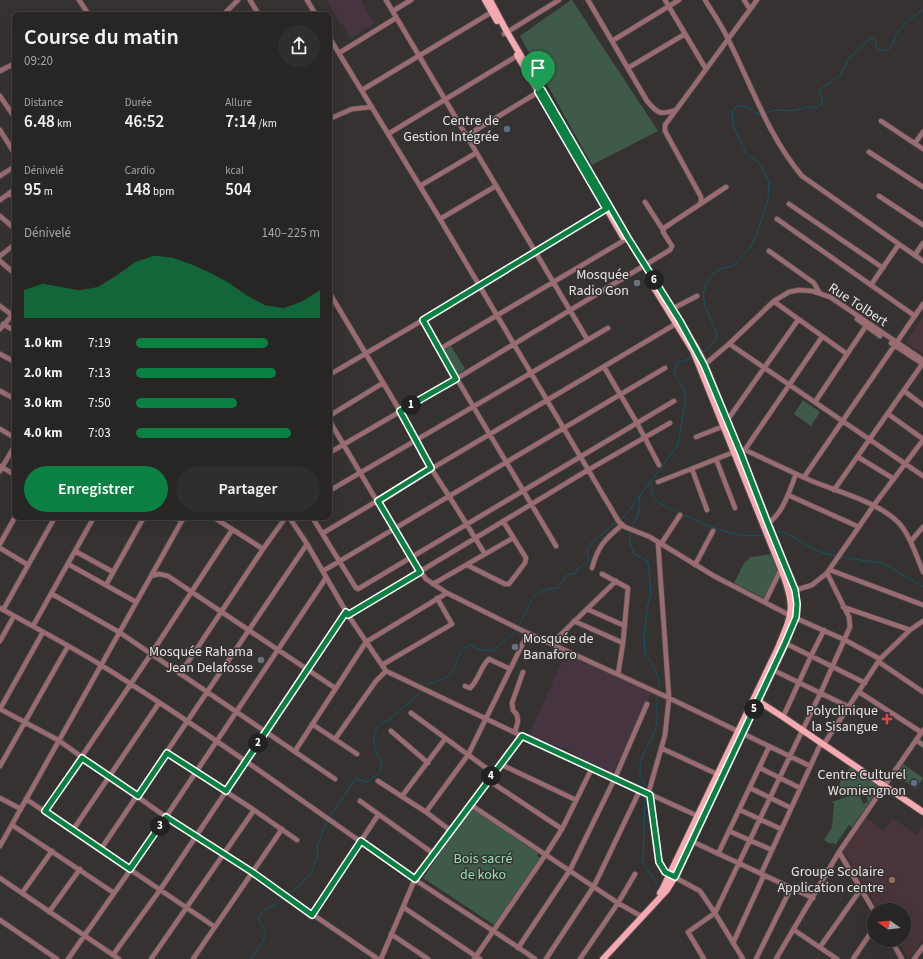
<!DOCTYPE html>
<html lang="fr">
<meta charset="utf-8">
<style>
:root{--surface:#282625;--page:#302e2d;--text:#f1f3f6;--muted:#a5a5a7;--line:#444342;--accent:#0b8043}
body{margin:0;font-family:"Source Sans 3",sans-serif;background:var(--page);color:var(--text);height:100vh;display:flex;flex-direction:column;font-size:15px;white-space:nowrap}
*{box-sizing:border-box;margin:0}
p{font-size:13px;color:var(--muted)}
.icon{flex:none;width:22px;height:22px;fill:none;stroke:currentColor;stroke-width:2;stroke-linecap:round;stroke-linejoin:round}
.map{position:relative;flex:1;overflow:hidden}
.panel{position:absolute;left:12px;top:12px;width:320px;height:508px;display:flex;flex-direction:column;background:var(--surface);border-radius:8px;box-shadow:0 4px 16px #0002,0 0 0 1px var(--line)}
.panel>*{flex:none}
.needle{width:26px;rotate:285deg}
.tools{position:absolute;left:867px;top:903px;display:grid;gap:8px}
.tools a{display:grid;place-items:center;width:44px;height:44px;border-radius:50%;background:var(--surface);box-shadow:0 4px 16px #0002,0 0 0 1px var(--line);font-size:20px}
.pin{position:absolute;display:grid;place-items:center;width:34px;height:34px;color:#fff;margin:-41px -17px;border-radius:50% 50% 50% 0;rotate:-45deg;box-shadow:0 0 4px #0007}
.pin .icon{rotate:45deg}
.km{position:absolute;width:20px;height:20px;margin:-10px;border-radius:50%;background:#222;color:#fff;font-size:11px;line-height:20px;text-align:center}
.round{display:grid;place-items:center;flex:none;width:42px;height:42px;border-radius:21px;background:var(--page)}
.overview{display:flex;align-items:center;justify-content:space-between;height:68px;padding:0 12px}
h1{font-size:22px;font-weight:600;line-height:30px}
.figures{display:grid;grid-template-columns:repeat(3,1fr);gap:6px;height:68px;padding:4px 12px}
.figures div{display:grid;align-content:center}
.figures b{font-size:17px;font-weight:600}
.figures small{font-size:11px;font-weight:400}
.figures p{font-size:11px}
.chart{height:112px;padding:8px 12px}
.chart p{display:flex;justify-content:space-between}
.chart svg{width:100%;height:72px;margin-top:4px;fill:var(--accent);opacity:.7}
.primary-button{display:flex;gap:8px;margin-top:auto;padding:8px 12px}
.primary-button a{flex:1;height:46px;border-radius:24px;background:var(--accent);color:#fff;font-size:16px;font-weight:600;line-height:46px;text-align:center}
.primary-button a+a{background:var(--page);color:var(--text)}
ul{padding:0 12px;list-style:none;font-size:13px}
li{display:grid;grid-template-columns:64px 48px 1fr;align-items:center;height:30px}
li i{height:10px;border-radius:5px;background:var(--accent)}
.map>svg:first-child{display:block}
.industrial{fill:#463540}
.education{fill:#493539}
.green{fill:#3f5a48}
.lines{fill:none;stroke-linecap:round;stroke-linejoin:round}
.stream{stroke:#0e5668;stroke-width:1}
.minor-casing{stroke:#524e4d;stroke-width:6}
.major-casing{stroke:#524e4d;stroke-width:8}
.minor{stroke:#9a6c71;stroke-width:4.5}
.major{stroke:#f5aab2;stroke-width:6}
.route-casing{stroke:#fff;stroke-width:8}
.route{stroke:#0b8043;stroke-width:5}
.service-dot{fill:#5c6f8a;stroke:#363231;stroke-width:1.5}
.worship-dot{fill:#6b7280;stroke:#363231;stroke-width:1.5}
.health-dot{fill:#e0444e;stroke:#363231;stroke-width:1.5}
.education-dot{fill:#8d6e63;stroke:#363231;stroke-width:1.5}
.labels{text-anchor:middle;dominant-baseline:central;stroke-width:3;stroke-linejoin:round;paint-order:stroke}
.poi-label{font-size:14px;fill:#e6e3e2;stroke:#363231;text-anchor:end}
.street-label{font-size:14px;fill:#e6e3e2;stroke:#363231}
.park-label{font-size:14px;fill:#95e0b0;stroke:#363231}
</style>
<div class="map">
<svg width="923" height="959" viewBox="0 0 923 959">
<rect width="100%" height="100%" fill="#363231"/>
<path class="industrial" d="M327,0H361L374,24L350,38L342,24H340Z
M566,653L651,693L613,774L569,752V750L564,747L561,748L529,735Z"/>
<path class="education" d="M923,316V354L906,342Z
M866,818L884,831L893,818L916,835L923,825V939L909,959L897,940H904V910H879L843,851Z"/>
<path class="green" d="M571,0H572L658,131L592,165L520,36Z
M451,346L465,369L457,375L443,350Z
M803,400L820,412L811,426L794,414Z
M772,554L778,571L764,598L734,583L744,563L751,557Z
M903,764L923,778L916,789L896,775Z
M850,767L880,787L852,827L849,825L836,844L829,843L824,840L832,827L834,803L831,802L859,793L863,804L868,802L865,790L860,791L859,788L831,796L830,794L834,791Z
M472,807L539,852L537,856L540,858L494,925L423,878Z"/>
<g class="lines">
<path class="stream" d="M764,114C778,106 783,113 795,110C807,108 802,105 816,108L823,103L822,98L819,90L841,75L842,71L846,66L848,59L871,38L875,37L876,47L879,50L884,51L889,49L893,45L896,34L909,20L923,10
M702,353L715,341L717,334L705,306L703,293L707,283L712,275L722,268L733,266L750,248L756,236L768,200L769,183L763,168L759,163L747,154L743,148L734,127L732,118L733,110L737,106C753,105 752,114 761,115
M651,482C652,490 651,498 659,503C689,517 728,540 763,535
M620,519L624,517L678,445L686,397L683,387L677,379L674,372L677,363L692,358
M632,529L639,511V497
M778,531C791,533 800,542 812,548C819,552 827,554 836,556
M631,532L629,538L634,554L648,561L651,594L648,604L644,634L645,654C652,662 660,678 660,688
M841,557L880,563L888,566L923,587
M519,626C530,605 530,589 558,588L566,576L568,574H572L575,573L577,569L587,563L589,559L587,552L591,543L618,521
M427,684C434,682 443,680 448,676C458,669 454,653 470,645L478,649L493,651L516,631
M645,786C643,780 639,775 640,768C641,752 655,738 657,721C658,712 655,705 658,696
M645,797L643,864L660,888
M330,817L355,779L367,782C373,778 381,773 382,766C382,762 379,757 377,754C371,738 373,726 389,720L422,691
M286,895L301,885L303,881L309,877L313,869L318,855L317,846L327,821
M251,959L263,941L266,933C264,927 258,922 259,916L263,911L274,905L284,897"/>
<defs>
<path id="minor" d="M79,0L89,15
M250,0L259,15
M307,0L316,15
M386,0L587,339
M588,0L647,101C658,114 660,115 676,110
M665,0L706,69
M705,0C713,13 722,26 728,39C752,86 768,136 802,176L923,261
M744,0L750,9
M393,11L411,0
M223,15L238,0
M504,34L559,0
M329,37L440,219L619,522L625,527L650,537L714,576L791,616L845,640L880,659
M612,41L679,0
M339,53L396,18
M628,68L685,34
M0,71L15,63
M362,90L492,12
M0,96L15,118
M329,119L352,109L372,107
M881,121L923,149
M0,130L15,154
M388,134L517,56
M466,136L540,91
M915,143L923,132
M869,152L923,187
M0,176L15,166
M420,186L476,153
M9,193L15,199
M879,196L923,225
M0,200L15,189
M645,202L663,230
M701,202V197L665,131V125L757,0
M789,204L883,268
M0,216L15,229
M440,219L496,186
M777,219L915,316
M769,251L814,283L819,292
M915,255L923,243
M0,256L15,244
M0,261L15,274
M871,285L899,244
M329,292L400,411L421,453L449,496L485,554
M776,303L847,354
M0,306L12,315
M672,309L697,296
M857,319L880,336
M423,320C466,396 512,471 556,546
M3,324L15,331
M0,329L15,312
M891,343L923,364
M731,345L923,476
M440,349L628,238
M0,354L15,362
M703,366L729,344L774,301L789,292L799,290L812,291L830,297L923,360
M604,367L637,423L659,465
M329,375L423,320L608,208
M0,391L15,399
M904,391L923,405
M815,402L866,326
M888,414L923,439
M329,416L383,383
M329,420L410,557L426,579L447,593L519,629L669,698L810,766
M726,422L798,320
M0,429L15,438
M696,437L724,426
M745,450C767,460 789,471 812,481C838,492 886,504 903,528C912,541 917,557 923,572
M744,451L822,337
M329,453L456,379L670,250L672,246L663,232L664,228L726,187
M858,457L894,479
M716,459L735,508
M0,466L15,475
M692,469L707,510
M0,471L15,445
M804,477L923,304
M658,482L734,452
M834,490L923,363
M329,491L608,328
M788,495L859,527
M174,517L182,521
M213,517L263,549
M289,517L307,544L348,615L386,671L522,736L700,817
M312,517L356,588L358,589L674,401
M766,525C783,514 789,492 796,474
M323,533L679,322
M911,541L923,527
M658,543L669,698L665,735L649,791L659,862L665,872L700,891L715,913L743,959
M0,544L15,517
M661,544L680,515
M0,548L28,565
M75,551L113,572
M68,564L136,602
M467,565L505,584H509L525,563L526,558L503,521
M695,565L713,531
M592,568C598,546 605,539 622,525
M830,570L923,605
M323,571L665,368
M602,574L628,588L623,643L618,674
M151,576L159,574L168,576L335,688
M433,584L513,538
M106,585L144,517
M790,592L812,585L827,573L874,505L923,440
M52,594L119,632L335,779
M765,602L781,569
M843,607L910,630
M0,608C34,627 68,645 101,665C208,732 310,807 414,879C454,906 495,931 535,959
M587,609L625,626
M3,610L55,517
M348,615L588,470L670,423
M574,621L623,643
M33,626L94,517
M0,641L14,616
M785,643L865,683
M551,644L616,581
M879,662L923,692
M382,665L452,624L437,598
M771,669L849,707
M180,674L263,549L286,517
M465,686L470,688C479,680 480,667 489,659L510,669
M859,692L921,732
M0,709L58,740L166,817L252,873L378,959
M0,709L43,632
M411,713L493,773
M783,717L811,656L824,630
M312,724L357,754
M391,731L428,763
M515,732L518,721L517,715L513,710L512,703L523,672
M335,739L376,681L386,671
M916,740L923,745
M824,744L880,659L910,630L923,621
M661,748L719,775
M295,751L366,642L447,593
M167,753L254,810L297,840
M500,764L576,800
M0,766L68,646
M760,768L800,788
M488,780L562,829
M378,781L426,812L451,831
M750,788L791,808
M402,796L445,739
M0,798L21,809
M26,799L215,927
M360,801L434,854
M471,805L618,903L639,915H643
M740,810L781,829
M45,811L151,654L232,530
M426,812L468,755L528,633
M12,825L114,893
M73,830L159,703
M729,831L772,850
M689,840L813,898
M0,846L184,517
M101,849L307,544
M839,852L874,911
M718,854L769,747
M761,874L821,743
M0,878L119,959
M22,893L52,851
M403,907L480,959
M49,912L80,869
M312,915L378,815
M0,920L57,959
M794,930L837,959
M391,934L428,959
M891,940L902,959
M733,943L764,875
M820,947L861,889
M518,948L570,870L615,778L647,704
M113,955L160,890L346,612
M68,959L131,869L326,578
M151,959L254,810
M193,959L282,829
M381,959L415,879L522,736
M474,959L546,854L562,829L592,768
M546,959L594,886L640,790
M580,959L618,903L635,874
M704,959L688,932L715,913L790,756L821,692L850,627L849,617L827,573
M756,959L791,888
M776,959L839,852L923,730
M853,959L874,928
M914,959L923,947"/>
<path id="major" d="M485,0L497,21
M490,0L507,32L628,238L697,349L705,365L795,590L797,604L796,617L784,647L675,877L667,890L603,959
M517,55L623,237
M648,278L693,351L698,363L781,569C796,608 793,612 777,650L662,890L660,893
M755,699L783,717L923,812"/>
</defs>
<use href="#minor" class="minor-casing"/>
<use href="#major" class="major-casing"/>
<use href="#minor" class="minor"/>
<use href="#major" class="major"/>
</g>
<g class="lines">
<defs>
<path id="route" d="M542,90L628,238L680,321L704,365L741,454L768,524L795,590L797,604L796,617L785,643L675,877L665,872L659,862L650,795L522,736L415,879L361,841L312,915L252,872L166,817L130,869L45,811L82,758L138,796L167,753L226,791L346,612L348,615L420,572L378,501L431,468L400,411L456,379L423,320L606,209L538,92Z"/>
</defs>
<use href="#route" class="route-casing"/>
<use href="#route" class="route"/>
</g>
<g class="service-dot">
<circle cx="507" cy="129" r="4"/>
<circle cx="914" cy="783" r="4"/>
</g>
<g class="worship-dot">
<circle cx="637" cy="283" r="4"/>
<circle cx="515" cy="647" r="4"/>
<circle cx="261" cy="660" r="4"/>
</g>
<path class="health-dot" d="M885 713h4v4h4v4h-4v4h-4v-4h-4v-4h4z"/>
<circle class="education-dot" cx="892" cy="880" r="4"/>
<g class="labels">
<g class="poi-label">
<text x="499" y="121">Centre de<tspan x="499" dy="16">Gestion Intégrée</tspan></text>
<text x="629" y="275">Mosquée<tspan x="629" dy="16">Radio Gon</tspan></text>
<text x="523" y="639" text-anchor="start">Mosquée de<tspan x="523" dy="16">Banaforo</tspan></text>
<text x="253" y="652">Mosquée Rahama<tspan x="253" dy="16">Jean Delafosse</tspan></text>
<text x="878" y="711">Polyclinique<tspan x="878" dy="16">la Sisangue</tspan></text>
<text x="906" y="775">Centre Culturel<tspan x="906" dy="16">Womiengnon</tspan></text>
<text x="884" y="872">Groupe Scolaire<tspan x="884" dy="16">Application centre</tspan></text>
</g>
<g class="street-label">
<text transform="translate(858 305) rotate(33)">Rue Tolbert</text>
</g>
<g class="park-label">
<text x="483" y="859">Bois sacré<tspan x="483" dy="16">de koko</tspan></text>
</g>
</g>
</svg>
<div class="tools">
<a><svg class="needle" viewBox="-14 -14 28 28"><path d="M0-13l5 13h-10z" fill="#e53935"/><path d="M0 13l5-13h-10z" fill="#a5a5a7"/></svg></a>
</div>
<div class="pin" style="left:538px;top:92px;background:#1e9e55"><svg class="icon" aria-label="arrive" viewBox="0 0 24 24"><path d="M6 21V4h12l-3 4 3 4H6"/></svg></div>
<b class="km" style="left:411px;top:405px">1</b>
<b class="km" style="left:258px;top:743px">2</b>
<b class="km" style="left:160px;top:826px">3</b>
<b class="km" style="left:491px;top:776px">4</b>
<b class="km" style="left:754px;top:709px">5</b>
<b class="km" style="left:654px;top:280px">6</b>
<section class="panel">
<div class="overview"><div><h1>Course du matin</h1><p>09:20</p></div><a class="round"><svg class="icon" aria-label="share" viewBox="0 0 24 24"><path d="M12 15V3M7 8l5-5 5 5M5 13v7h14v-7"/></svg></a></div>
<div class="figures">
<div><p>Distance</p><b>6.48<small> km</small></b></div>
<div><p>Durée</p><b>46:52</b></div>
<div><p>Allure</p><b>7:14<small> /km</small></b></div>
</div>
<div class="figures">
<div><p>Dénivelé</p><b>95<small> m</small></b></div>
<div><p>Cardio</p><b>148<small> bpm</small></b></div>
<div><p>kcal</p><b>504</b></div>
</div>
<div class="chart"><p><span>Dénivelé</span>140–225 m</p>
<svg viewBox="0 0 160 44" preserveAspectRatio="none"><path d="M0 44V27L10 23L20 25L30 27L40 25L50 18L60 10L70 6L80 7L90 11L100 16L110 22L120 30L130 36L140 38L150 34L160 27V44z"/></svg>
</div>
<ul>
<li><b>1.0 km</b>7:19<i style="width:72%"></i></li>
<li><b>2.0 km</b>7:13<i style="width:76%"></i></li>
<li><b>3.0 km</b>7:50<i style="width:55%"></i></li>
<li><b>4.0 km</b>7:03<i style="width:84%"></i></li>
</ul>
<div class="primary-button"><a>Enregistrer</a><a>Partager</a></div>
</section>
</div>
